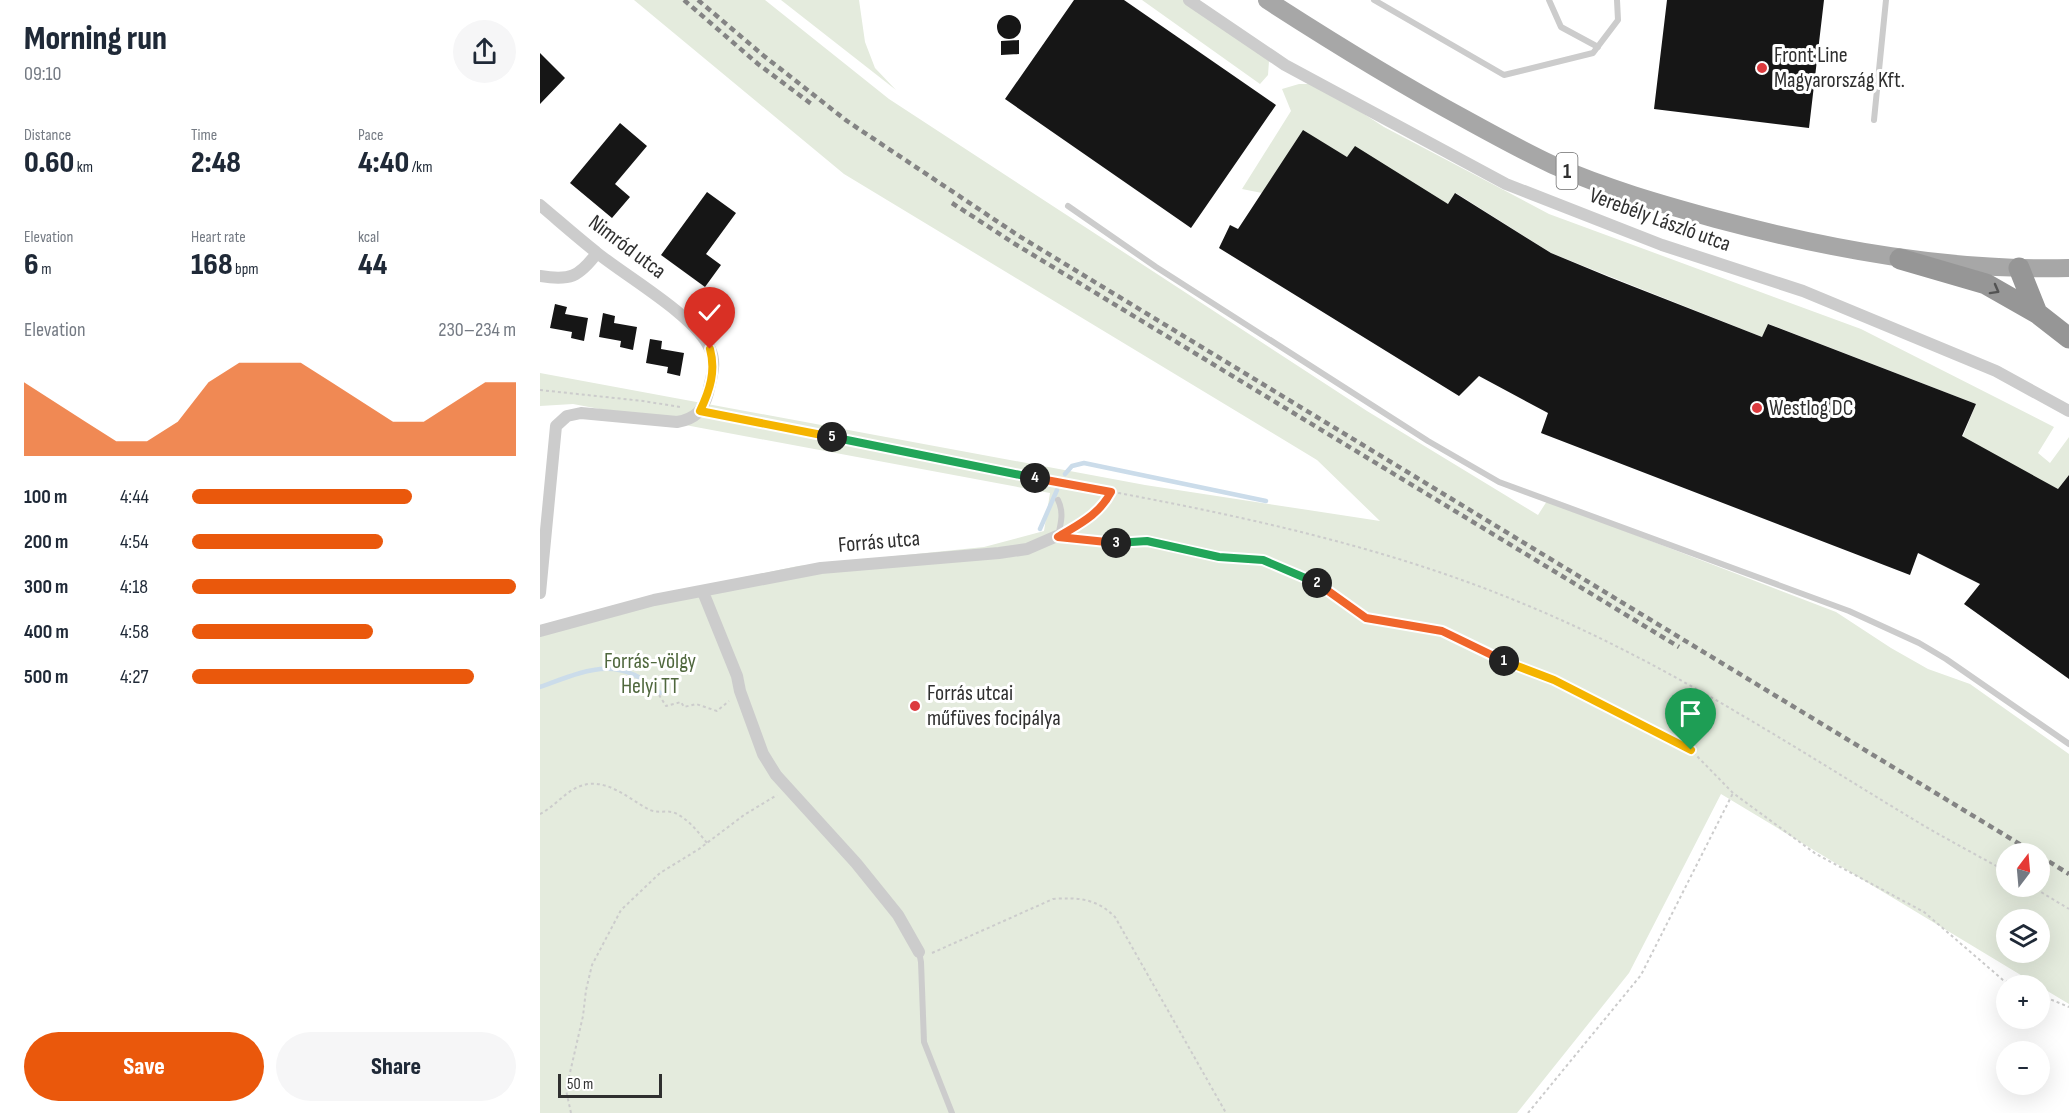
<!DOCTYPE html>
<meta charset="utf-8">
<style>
:root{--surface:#fff;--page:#f6f6f7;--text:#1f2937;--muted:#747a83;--accent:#ea580c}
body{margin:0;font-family:"Sofia Sans Condensed",sans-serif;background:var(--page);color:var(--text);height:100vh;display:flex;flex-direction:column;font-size:22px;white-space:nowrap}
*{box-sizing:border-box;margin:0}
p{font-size:20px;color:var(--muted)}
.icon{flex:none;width:33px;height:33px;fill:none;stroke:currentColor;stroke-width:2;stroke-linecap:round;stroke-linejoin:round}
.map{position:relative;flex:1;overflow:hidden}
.side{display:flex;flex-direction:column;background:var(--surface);width:540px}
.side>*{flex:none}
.needle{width:39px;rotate:16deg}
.buttons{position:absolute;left:1456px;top:843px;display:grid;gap:12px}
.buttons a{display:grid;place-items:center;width:54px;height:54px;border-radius:50%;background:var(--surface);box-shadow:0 6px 24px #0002;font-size:30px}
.scale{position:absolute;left:18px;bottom:15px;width:104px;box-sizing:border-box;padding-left:6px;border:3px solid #2f2f2f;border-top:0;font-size:16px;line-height:21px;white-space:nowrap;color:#2f2f2f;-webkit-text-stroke:4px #fff;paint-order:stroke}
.pin{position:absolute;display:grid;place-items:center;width:51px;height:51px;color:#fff;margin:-62px -26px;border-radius:50% 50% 50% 0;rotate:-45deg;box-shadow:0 0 6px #0007}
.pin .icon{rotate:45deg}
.km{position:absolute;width:30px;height:30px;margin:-15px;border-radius:50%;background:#222;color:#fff;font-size:16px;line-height:30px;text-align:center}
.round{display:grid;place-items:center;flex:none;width:63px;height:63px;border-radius:32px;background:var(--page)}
.overview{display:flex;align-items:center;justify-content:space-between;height:102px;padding:0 24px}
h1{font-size:33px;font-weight:800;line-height:45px}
.stats{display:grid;grid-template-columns:repeat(3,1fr);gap:9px;height:102px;padding:6px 24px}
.stats div{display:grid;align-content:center}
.stats b{font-size:30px;font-weight:800}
.stats small{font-size:16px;font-weight:400}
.stats p{font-size:16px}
.chart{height:168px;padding:12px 24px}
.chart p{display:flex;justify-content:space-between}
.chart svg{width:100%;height:108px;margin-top:6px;fill:var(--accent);opacity:.7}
.button{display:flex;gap:12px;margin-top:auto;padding:12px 24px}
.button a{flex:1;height:69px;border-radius:36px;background:var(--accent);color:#fff;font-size:24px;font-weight:800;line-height:69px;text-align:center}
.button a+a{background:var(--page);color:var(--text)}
ul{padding:0 24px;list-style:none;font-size:20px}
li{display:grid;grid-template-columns:96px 72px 1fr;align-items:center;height:45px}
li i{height:15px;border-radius:8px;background:var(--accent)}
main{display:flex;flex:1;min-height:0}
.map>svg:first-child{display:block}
.green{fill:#e4ebdd;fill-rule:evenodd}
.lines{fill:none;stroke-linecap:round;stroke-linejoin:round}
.stream{stroke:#cbdcea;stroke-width:4.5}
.building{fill:#161616}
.path{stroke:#ccc;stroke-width:2;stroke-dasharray:3 3;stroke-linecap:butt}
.service{stroke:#ccc;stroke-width:6}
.minor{stroke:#ccc;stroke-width:12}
.primary{stroke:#a7a7a7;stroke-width:18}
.motorway{stroke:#969696;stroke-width:21}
.rail{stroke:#848484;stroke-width:4.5;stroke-dasharray:6 4.5;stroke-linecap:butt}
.oneway{stroke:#535353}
.split-1-casing{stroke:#fff;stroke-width:12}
.split-2-casing{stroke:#fff;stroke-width:12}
.split-3-casing{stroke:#fff;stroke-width:12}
.split-4-casing{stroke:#fff;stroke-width:12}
.split-5-casing{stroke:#fff;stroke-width:12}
.split-6-casing{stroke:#fff;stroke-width:12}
.split-1{stroke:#f5b400;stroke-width:8}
.split-2{stroke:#f0652b;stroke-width:8}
.split-3{stroke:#22a559;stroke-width:8}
.split-4{stroke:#f0652b;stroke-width:8}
.split-5{stroke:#22a559;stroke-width:8}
.split-6{stroke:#f5b400;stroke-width:8}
.poi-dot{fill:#dc3a3e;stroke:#fff;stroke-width:2}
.labels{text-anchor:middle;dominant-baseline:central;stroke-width:6;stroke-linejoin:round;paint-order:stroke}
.shield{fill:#fff;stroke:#6d6d6d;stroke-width:1.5}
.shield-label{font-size:21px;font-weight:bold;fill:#2f2f2f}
.poi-label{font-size:22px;fill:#2f2f2f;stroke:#fff;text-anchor:start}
.street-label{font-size:22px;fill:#2f2f2f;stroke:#fff}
.park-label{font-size:22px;fill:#50683e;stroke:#fff}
</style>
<main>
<section class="side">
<div class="overview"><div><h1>Morning run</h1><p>09:10</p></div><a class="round"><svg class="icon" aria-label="share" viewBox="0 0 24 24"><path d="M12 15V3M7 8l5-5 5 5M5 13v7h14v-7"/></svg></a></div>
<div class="stats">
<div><p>Distance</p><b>0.60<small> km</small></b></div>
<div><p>Time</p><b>2:48</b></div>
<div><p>Pace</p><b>4:40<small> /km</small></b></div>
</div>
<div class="stats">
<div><p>Elevation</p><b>6<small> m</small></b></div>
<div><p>Heart rate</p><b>168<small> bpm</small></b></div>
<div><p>kcal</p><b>44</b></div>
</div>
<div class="chart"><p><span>Elevation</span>230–234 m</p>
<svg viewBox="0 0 160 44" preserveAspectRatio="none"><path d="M0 44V14L10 22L20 30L30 38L40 38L50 30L60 14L70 6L80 6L90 6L100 14L110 22L120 30L130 30L140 22L150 14L160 14V44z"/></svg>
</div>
<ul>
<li><b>100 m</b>4:44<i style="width:68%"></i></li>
<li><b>200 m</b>4:54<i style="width:59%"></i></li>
<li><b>300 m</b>4:18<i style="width:100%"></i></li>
<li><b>400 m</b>4:58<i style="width:56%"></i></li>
<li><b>500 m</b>4:27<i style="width:87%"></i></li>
</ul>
<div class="button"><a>Save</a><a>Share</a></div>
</section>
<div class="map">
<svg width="1529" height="1113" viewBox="0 0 1529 1113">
<rect width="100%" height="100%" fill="#fff"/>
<path class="green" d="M94,0H225L349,99L827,411L998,515L1007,501L1296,612L1351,648L1388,669L1430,684L1529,754V1004L1181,794L1089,973L977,1113H0V631L161,586L258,566L444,547L504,531L510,493L33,404L0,406V373L605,485L840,521L777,460L304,174ZM1467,854H1500V886H1467ZM1467,920H1500V952H1467Z
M241,0H319L325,42L335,68L356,90Z
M602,0H654L729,61L728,75L720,84Z
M759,84H778L844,127L1009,214L1321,329L1514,427L1498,453L1510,463L1529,437V475L1518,489L1421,441L1436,404L1229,324L1222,337L1011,253L916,193L908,204L813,152L807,157L763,131L722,193L702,189L751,111L742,89Z"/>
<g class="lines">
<path class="stream" d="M525,474L532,466L544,463L726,501
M500,529L517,490
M0,687C47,670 79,654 120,693"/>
</g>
<path class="building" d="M534,0H584L736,105L651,228L465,99Z
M1127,0H1284L1269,128L1114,109Z
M457 27a12 12 0 1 1 24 0a12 12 0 1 1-24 0Z
M479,40V54L461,55V41Z
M0,53L25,78L0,104Z
M80,123L107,146L75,184L90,197L72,218L30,183Z
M763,130L807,157L815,146L908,204L915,193L1011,253L1069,277L1222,337L1228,324L1436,404L1422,436L1518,489L1529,475V679L1424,604L1440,584L1378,553L1370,575L1001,433L1008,413L939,376L919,396L679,248L690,225L698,229Z
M167,192L196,213L166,254L181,265L165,287L121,255Z
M15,304L27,307L25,314L48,318L44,341L31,338L32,332L10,328Z
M63,313L75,316L74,323L97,327L93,350L80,347L81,341L59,337Z
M110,339L122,341L121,349L144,353L140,376L127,373L128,367L106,363Z"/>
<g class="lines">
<path class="path" d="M0,390L103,401L140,407
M172,413C259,429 345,450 432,466C616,500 805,530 979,602C1120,659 1247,743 1376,821C1406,839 1437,855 1467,872
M530,529C548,519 561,511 571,492
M529,538L569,544L607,541L679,557L723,560L775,581L826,618L901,631L959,660L1014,680L1151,750L1193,793L1276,854L1384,912L1463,980L1476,986
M119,695L126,706L141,702L144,707L156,704L177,711L189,701
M0,814C14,807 24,793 38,787C65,775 88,799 110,810C119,814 129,809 137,814C150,821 158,832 167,843
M1491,886L1529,909
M392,953L513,899C539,897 557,899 575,917L686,1113
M1500,995L1529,1007
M31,1113L26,1090L43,1016L46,990L52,965L81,910L120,873L159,849L204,815L237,795
M988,1113L1101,975L1193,793"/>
<path class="service" d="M834,0L964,75L1053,53L1078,20L1077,0
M1009,0L1021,27L1058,47
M1334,120L1346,0
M528,206L616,267L888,441L959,482L1309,611L1379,643L1406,659L1529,744
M518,536C521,523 524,512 518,500
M379,952L381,962L384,1042L412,1113"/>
<path class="minor" d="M649,0L745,65L966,184L1122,245L1263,291L1456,371L1529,411
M0,205C19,221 37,237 56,252C85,276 156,316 170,349C177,364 171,377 168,393C163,411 155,419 137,422L41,413L27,416L16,426L0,593
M0,276C30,281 39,277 57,253
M163,592L197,676L200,691L223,754L236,775L316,863L358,915L379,952
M0,631L114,600L281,568L459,553L487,549L517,536"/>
<path class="primary" d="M727,0C792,42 857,82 925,119C954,135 983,151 1013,165C1065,188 1121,204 1176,219C1292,250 1409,271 1529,268"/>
<path class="motorway" d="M1360,259L1446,284L1497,313L1529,338
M1479,268L1497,313"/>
<path class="rail" d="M144,0L218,64L274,106
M158,0L224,56L307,121L479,236L1496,854
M412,203L475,244L1139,647
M1500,856L1529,874"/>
</g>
<defs><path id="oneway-chevron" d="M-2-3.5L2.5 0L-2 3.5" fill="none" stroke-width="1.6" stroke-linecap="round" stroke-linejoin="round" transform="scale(1.5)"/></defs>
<use class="oneway" href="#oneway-chevron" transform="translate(1455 290) rotate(29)"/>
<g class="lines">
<defs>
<path id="split-1" d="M964,661L1014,680L1151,750"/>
<path id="split-2" d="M777,583L826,618L902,631L964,661"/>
<path id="split-3" d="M576,543L607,541L679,557L723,560L777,583"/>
<path id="split-4" d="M495,478L571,492C559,515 539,524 518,537L576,543"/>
<path id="split-5" d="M292,437L495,478"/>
<path id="split-6" d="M170,349C176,371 170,390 160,411L292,437"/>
</defs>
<use href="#split-1" class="split-1-casing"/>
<use href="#split-2" class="split-2-casing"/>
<use href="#split-3" class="split-3-casing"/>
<use href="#split-4" class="split-4-casing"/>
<use href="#split-5" class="split-5-casing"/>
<use href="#split-6" class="split-6-casing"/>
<use href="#split-1" class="split-1"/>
<use href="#split-2" class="split-2"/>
<use href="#split-3" class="split-3"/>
<use href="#split-4" class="split-4"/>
<use href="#split-5" class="split-5"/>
<use href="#split-6" class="split-6"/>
</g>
<g class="poi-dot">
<circle cx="1222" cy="68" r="6"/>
<circle cx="1217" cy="408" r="6"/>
<circle cx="375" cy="706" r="6"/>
</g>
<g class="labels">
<rect class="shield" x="1016.5" y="153" width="21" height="36" rx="4.5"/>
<g class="shield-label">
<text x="1027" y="171">1</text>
</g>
<g class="poi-label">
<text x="1234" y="55">Front Line<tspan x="1234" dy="25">Magyarország Kft.</tspan></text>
<text x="1229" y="408">Westlog DC</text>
<text x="387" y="693">Forrás utcai<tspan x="387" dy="25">műfüves focipálya</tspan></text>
</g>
<g class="street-label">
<text transform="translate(1120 220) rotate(20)">Verebély László utca</text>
<text transform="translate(87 247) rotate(37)">Nimród utca</text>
<text transform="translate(339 542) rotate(-5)">Forrás utca</text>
</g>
<g class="park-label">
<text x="110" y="661">Forrás-völgy<tspan x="110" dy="25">Helyi TT</tspan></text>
</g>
</g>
</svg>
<div class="buttons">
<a><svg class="needle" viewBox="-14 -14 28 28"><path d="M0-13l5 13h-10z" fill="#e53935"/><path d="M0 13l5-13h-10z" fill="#747a83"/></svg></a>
<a><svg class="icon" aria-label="layers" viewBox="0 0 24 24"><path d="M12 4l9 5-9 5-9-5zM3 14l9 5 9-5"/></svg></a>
<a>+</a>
<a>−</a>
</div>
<div class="scale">50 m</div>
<div class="pin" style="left:1151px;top:750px;background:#1e9e55"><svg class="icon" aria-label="arrive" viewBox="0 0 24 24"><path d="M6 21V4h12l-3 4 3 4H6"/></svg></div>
<div class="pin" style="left:170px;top:349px;background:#d93025"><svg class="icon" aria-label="check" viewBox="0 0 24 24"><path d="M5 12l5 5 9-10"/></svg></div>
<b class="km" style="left:964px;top:661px">1</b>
<b class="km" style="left:777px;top:583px">2</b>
<b class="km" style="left:576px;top:543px">3</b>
<b class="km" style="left:495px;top:478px">4</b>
<b class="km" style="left:292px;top:437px">5</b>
</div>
</main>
